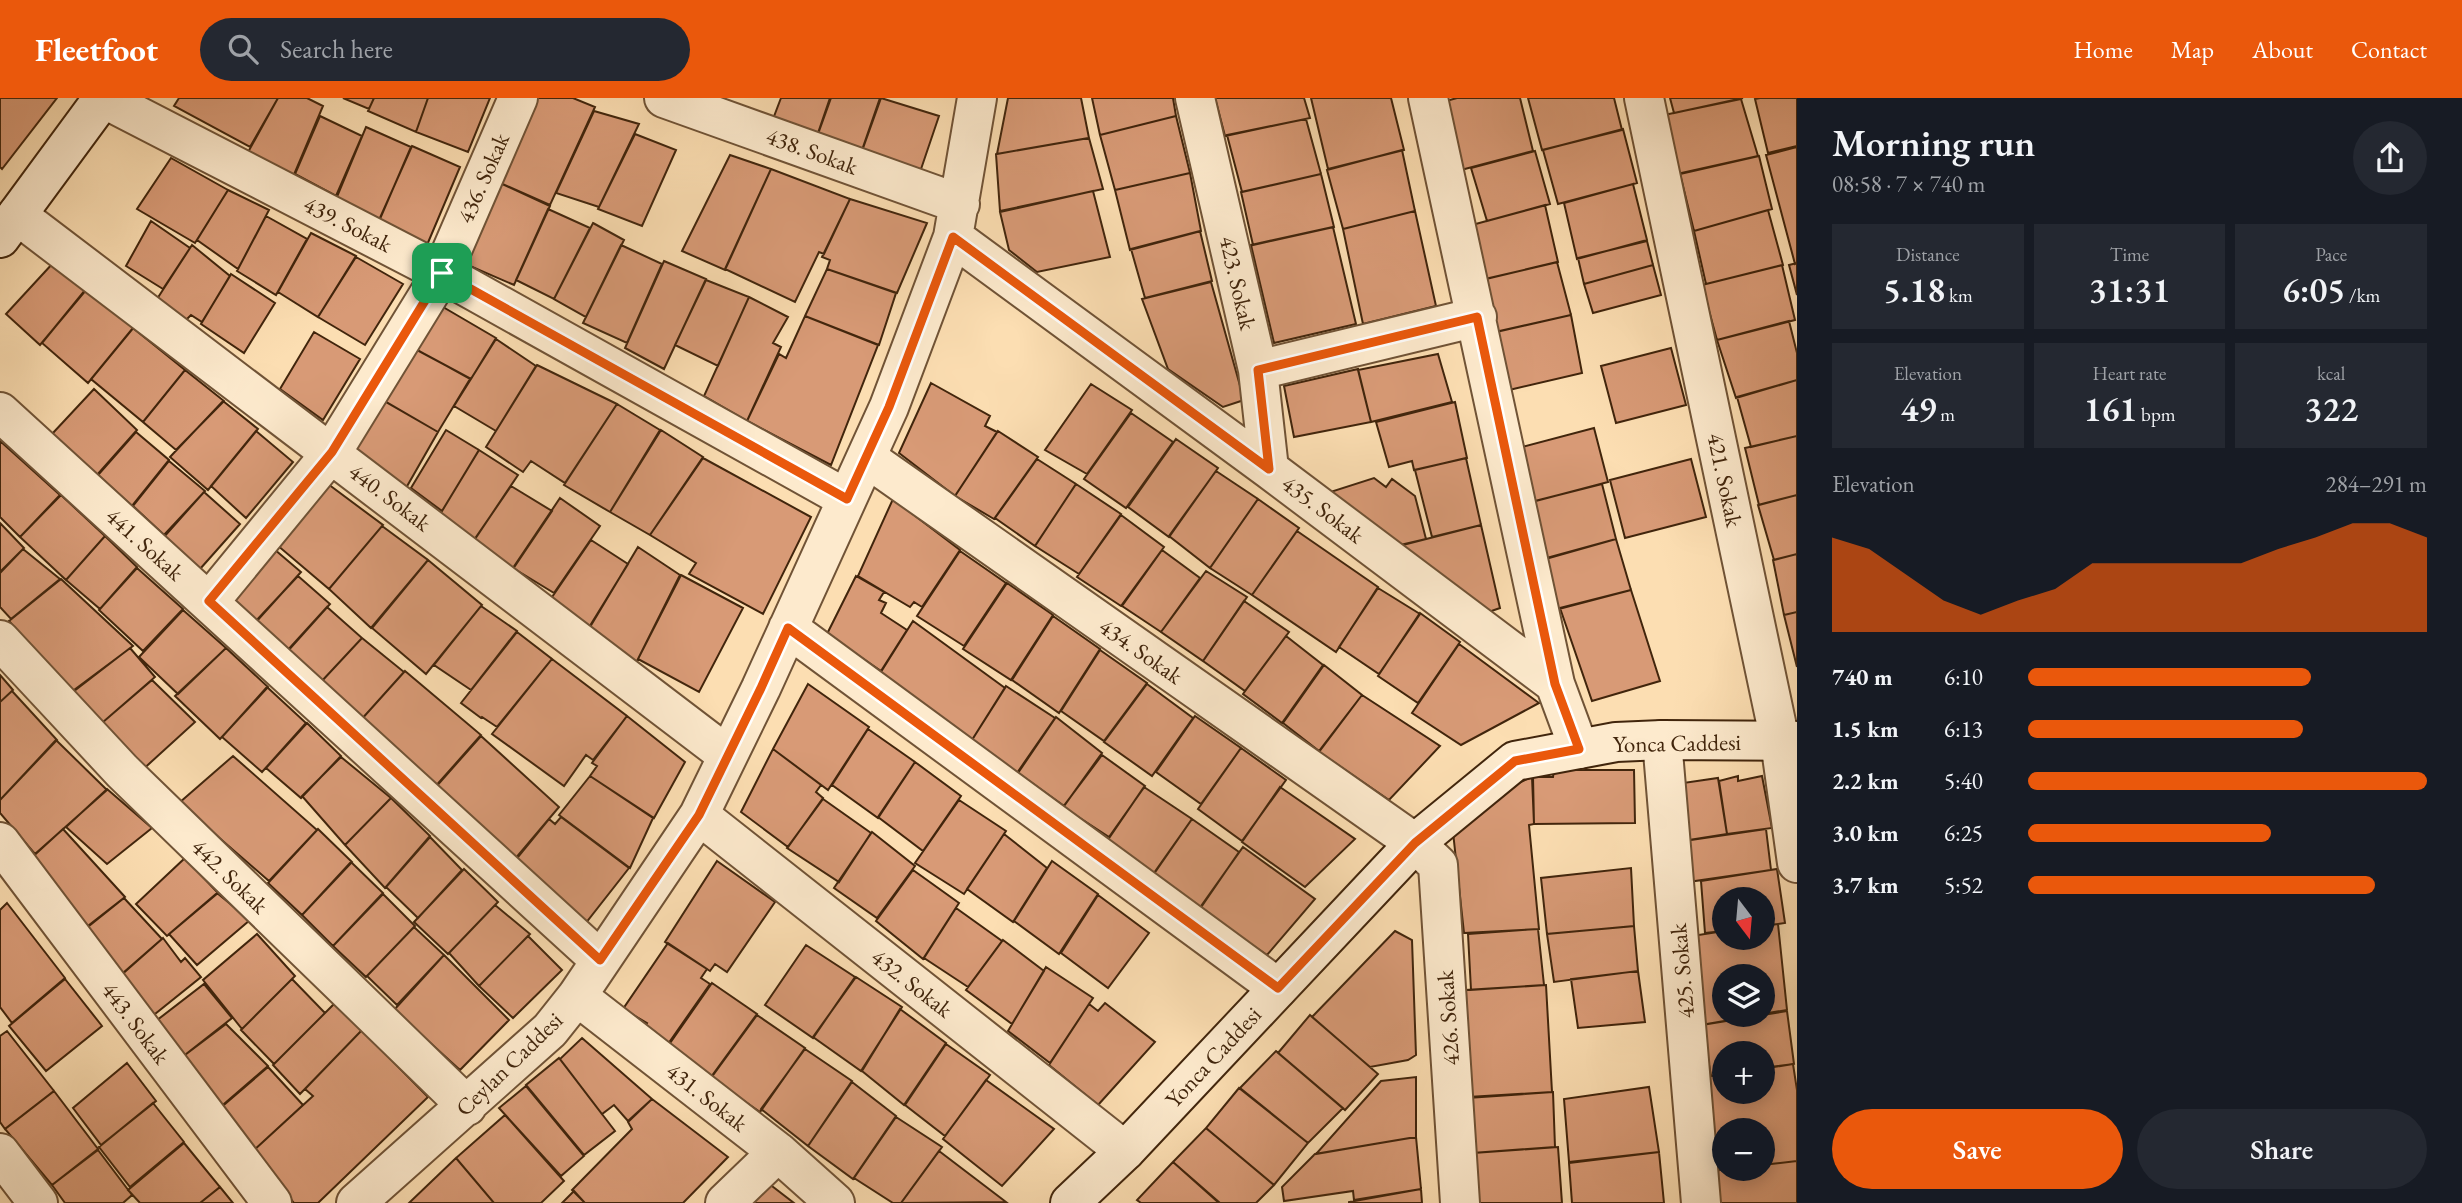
<!DOCTYPE html>
<meta charset="utf-8">
<style>
:root{--surface:#171b24;--page:#242831;--text:#f1f3f6;--muted:#9ea1a6;--accent:#ea580c}
body{margin:0;font-family:"EB Garamond",serif;background:var(--page);color:var(--text);height:100vh;display:flex;flex-direction:column;font-size:26px;white-space:nowrap}
*{box-sizing:border-box;margin:0}
p{font-size:23px;color:var(--muted)}
.icon{flex:none;width:38px;height:38px;fill:none;stroke:currentColor;stroke-width:2;stroke-linecap:round;stroke-linejoin:round}
.map{position:relative;flex:1;overflow:hidden}
.panel{display:flex;flex-direction:column;background:var(--surface);width:665px}
.panel>*{flex:none}
.needle{width:46px;rotate:164deg}
.controls{position:absolute;left:1712px;top:789px;display:grid;gap:14px}
.controls a{display:grid;place-items:center;width:63px;height:63px;border-radius:50%;background:var(--surface);box-shadow:0 4px 18px #0003;font-size:35px}
.pin{position:absolute;display:grid;place-items:center;width:60px;height:60px;color:#fff;margin:-30px;border-radius:14px;box-shadow:0 4px 10px #0006}
.round{display:grid;place-items:center;flex:none;width:74px;height:74px;border-radius:37px;background:var(--page)}
.head{display:flex;align-items:center;justify-content:space-between;height:119px;padding:0 35px}
h1{font-size:38px;font-weight:600;line-height:52px}
.stats{display:grid;grid-template-columns:repeat(3,1fr);gap:10px;height:119px;padding:7px 35px}
.stats div{display:grid;align-content:center;border-radius:0px;background:var(--page);text-align:center}
.stats b{font-size:35px;font-weight:600}
.stats small{font-size:19px;font-weight:400}
.stats p{font-size:19px}
.chart{height:196px;padding:14px 35px}
.chart p{display:flex;justify-content:space-between}
.chart svg{width:100%;height:126px;margin-top:7px;fill:var(--accent);opacity:.7}
.button{display:flex;gap:14px;margin-top:auto;padding:14px 35px}
.button a{flex:1;height:80px;border-radius:42px;background:var(--accent);color:#fff;font-size:28px;font-weight:600;line-height:80px;text-align:center}
.button a+a{background:var(--page);color:var(--text)}
ul{padding:0 35px;list-style:none;font-size:23px}
li{display:grid;grid-template-columns:112px 84px 1fr;align-items:center;height:52px}
li i{height:18px;border-radius:9px;background:var(--accent)}
header{display:flex;align-items:center;gap:42px;box-sizing:border-box;height:98px;padding:0 35px;background:var(--accent);color:#fff}
header strong{font-size:33px}
nav{display:flex;gap:38px;margin-inline-start:auto;font-size:24px}
.search{width:490px;height:63px;background:var(--page);display:flex;align-items:center;gap:18px;box-sizing:border-box;padding:0 24px;border-radius:38px;color:var(--muted);font-size:26px}
main{display:flex;flex:1;min-height:0}
.map>svg:first-child{display:block}
.building{fill:#d89a76;stroke:#41250c;stroke-width:2}
.lines{fill:none;stroke-linecap:round;stroke-linejoin:round}
.street-casing{stroke:#705336;stroke-width:42}
.secondary-casing{stroke:#41250c;stroke-width:42}
.street{stroke:#fdeacd;stroke-width:38}
.secondary{stroke:#fdeacd;stroke-width:38}
.route-casing{stroke:#fff;stroke-width:14}
.route{stroke:#ea580c;stroke-width:9}
.labels{text-anchor:middle;dominant-baseline:central;stroke-width:5;stroke-linejoin:round;paint-order:stroke}
.street-label{font-size:23px;fill:#41250c;stroke:#fdeacd}
</style>
<header>
<strong>Fleetfoot</strong>
<div class="search"><svg class="icon" aria-label="search" viewBox="0 0 24 24"><circle cx="10" cy="10" r="6"/><path d="M15 15l6 6"/></svg>Search here</div>
<nav><a>Home</a><a>Map</a><a>About</a><a>Contact</a></nav>
</header>
<main>
<div class="map">
<svg width="1797" height="1105" viewBox="0 0 1797 1105">
<rect width="100%" height="100%" fill="#fcdeb2"/>
<filter id="stains"><feTurbulence type="fractalNoise" baseFrequency=".00286" numOctaves="4"/><feColorMatrix values="0 0 0 0 .2 0 0 0 0 .09 0 0 0 0 .02 0 0 0 .5 -.17"/></filter>
<radialGradient id="worn" r=".72"><stop offset=".6" stop-color="#630" stop-opacity="0"/><stop offset="1" stop-color="#630" stop-opacity=".3"/></radialGradient>
<path class="building" d="M0,0H57L2,71L0,69Z
M179,0H278L250,49L174,8Z
M278,0H307L323,8L293,79L247,56Z
M343,0H374L369,11Z
M374,0H428L416,34L368,13Z
M428,0H490L468,54L416,34Z
M537,0H573L595,9L550,107L498,84Z
M781,0H830L818,35L773,21Z
M831,0H880L862,52L818,36Z
M881,0L939,18L919,77L862,53Z
M1008,0H1081L1089,40L997,56Z
M1092,0H1173L1176,18L1100,37Z
M1215,0H1304L1310,20L1225,38Z
M1311,0H1391L1404,52L1328,71Z
M1457,0H1520L1533,53L1461,72L1446,3Z
M1528,0H1614L1622,32L1542,52Z
M1670,0H1743L1674,15Z
M1760,0H1797V48L1768,55L1755,1Z
M1741,1L1758,58L1677,76L1664,17Z
M594,13L639,26L599,109L556,95Z
M320,18L362,38L336,98L295,76Z
M1176,18L1190,75L1115,92L1100,37Z
M1306,21L1321,76L1242,94L1227,37Z
M366,29L411,49L380,121L336,101Z
M1623,31L1637,85L1558,106L1543,52Z
M635,36L676,52L642,128L598,111Z
M1089,40L1103,91L1000,113L996,56Z
M412,48L460,69L427,147L379,122Z
M1797,49V165L1795,166L1766,57Z
M1402,52L1415,113L1343,131L1327,72Z
M1535,53L1550,106L1487,123L1471,70Z
M730,57L771,71L725,172L682,153Z
M1759,58L1772,111L1694,133L1680,76Z
M171,60L228,92L195,145L137,111Z
M771,71L850,101L824,156L819,154L795,204L725,171Z
M1190,75L1201,133L1130,152L1115,92Z
M1321,76L1334,129L1253,147L1241,94Z
M498,84L550,108L514,187L463,165Z
M1633,86L1647,142L1577,161L1564,105Z
M228,92L269,112L238,171L197,142Z
M1093,93L1110,159L1037,174L1009,152L1000,114Z
M850,101L927,125L897,195L827,171L830,162L822,159Z
M1545,107L1558,164L1485,181L1472,127Z
M548,111L590,130L554,201L516,182Z
M1768,112L1783,167L1706,186L1694,133Z
M1415,113L1436,208L1363,226L1343,131Z
M266,118L307,141L276,197L237,173Z
M151,123L190,150L163,191L126,168Z
M593,125L624,142L586,219L554,201Z
M1333,129L1356,226L1274,245L1251,147Z
M1200,133L1212,183L1145,200L1131,151Z
M311,135L356,158L318,219L278,194Z
M1647,143L1653,167L1584,186L1578,160Z
M192,147L230,178L202,224L191,217L185,223L157,201Z
M621,147L662,166L627,245L583,225Z
M356,159L403,186L365,247L318,219Z
M664,163L706,181L664,271L625,250Z
M54,164L86,192L40,247L6,216Z
M1557,164L1571,217L1496,234L1486,181Z
M1797,165V197L1789,167Z
M1653,167L1661,197L1593,215L1584,186Z
M1782,167L1795,222L1717,242L1702,187Z
M827,171L896,195L879,247L805,218Z
M231,176L275,205L244,255L201,226Z
M706,182L749,199L718,268L675,247Z
M1211,184L1244,302L1223,309L1168,271L1142,201Z
M86,191L135,228L88,285L42,245Z
M749,199L788,219L773,245L781,249L747,323L704,298Z
M443,209L496,240L471,281L417,252Z
M1571,217L1582,275L1509,292L1495,234Z
M805,218L878,247L831,367L747,323L779,256L786,260Z
M1789,223L1797,255V282L1736,300L1717,242Z
M133,230L185,272L143,324L91,281Z
M314,234L360,261L323,322L280,291Z
M496,241L536,268L496,333L454,308Z
M414,250L470,281L438,334L384,303Z
M1671,250L1686,307L1616,325L1601,268Z
M1438,256L1452,304L1371,324L1358,272Z
M537,267L617,306L565,385L531,363L523,374L486,349Z
M1358,271L1371,324L1294,339L1284,288Z
M185,272L224,303L176,352L143,324Z
M1797,282V338L1751,349L1737,299Z
M931,285L990,318L985,328L997,334L955,398L899,355Z
M1091,286L1132,312L1087,376L1045,352Z
M94,291L137,332L97,377L52,336Z
M383,302L438,334L406,390L351,353Z
M223,303L258,331L208,392L170,359Z
M1455,304L1467,360L1414,372L1412,363L1389,369L1376,324Z
M617,306L660,332L610,414L564,387Z
M1131,315L1173,344L1126,410L1084,381Z
M1594,330L1608,384L1532,404L1522,349Z
M446,332L479,352L442,413L411,390Z
M661,332L703,359L650,437L610,414Z
M256,333L293,364L246,420L211,388Z
M998,333L1038,359L994,421L955,398Z
M136,334L169,362L132,408L98,377Z
M1797,338V397L1759,407L1745,350Z
M1176,341L1218,370L1169,439L1128,409Z
M0,343L60,397L20,439L0,419Z
M479,352L518,377L473,444L439,418Z
M703,360L811,419L763,516L689,476L696,465L650,437Z
M1466,360L1481,427L1432,439L1415,372Z
M1037,361L1076,386L1035,448L995,420Z
M1691,361L1706,419L1625,440L1610,382Z
M169,363L205,393L164,437L133,408Z
M1216,373L1258,401L1210,470L1169,438Z
M1374,380L1386,389L1392,381L1415,398L1426,441L1396,448L1324,396Z
M328,386L383,427L329,491L277,447Z
M1076,386L1121,416L1079,476L1035,448Z
M1602,386L1616,441L1543,461L1527,405Z
M511,388L552,413L513,471L472,445Z
M204,394L240,426L200,471L163,440Z
M61,397L105,438L66,482L20,439Z
M1797,397V456L1774,462L1758,407Z
M560,400L600,428L554,495L513,470Z
M893,401L960,452L922,509L914,504L910,509L858,478Z
M1258,401L1299,430L1252,497L1210,470Z
M1121,417L1164,449L1121,508L1077,479Z
M0,425L24,450L0,474Z
M1481,427L1500,510L1483,516L1395,449Z
M382,428L428,462L371,530L329,491Z
M1297,433L1378,489L1336,554L1252,497Z
M105,438L137,469L100,511L66,482Z
M1616,441L1631,492L1555,512L1542,462Z
M591,442L628,466L588,531L548,505Z
M638,449L680,477L635,567L587,534Z
M23,451L60,481L11,521L0,509V475Z
M274,451L301,474L255,525L229,503Z
M1162,452L1200,480L1161,534L1122,508Z
M960,453L1006,485L964,548L917,518Z
M1797,456V514L1784,517L1773,462Z
M428,462L482,507L426,576L372,530Z
M137,470L183,511L143,553L99,512Z
M1206,473L1247,499L1203,563L1161,534Z
M681,477L743,510L699,594L638,561Z
M298,478L330,506L286,555L254,525Z
M856,478L884,494L879,502L886,505L881,515L907,532L881,573L827,536Z
M61,481L133,548L70,595L9,523Z
M1007,485L1053,517L1011,582L963,551Z
M1378,490L1420,516L1379,576L1339,549Z
M1631,492L1660,583L1592,603L1560,510Z
M1244,503L1289,534L1245,593L1203,563Z
M481,508L517,533L471,592L434,567Z
M327,509L362,540L320,585L286,554Z
M183,512L226,550L178,596L139,559Z
M1797,514V569L1784,517Z
M1420,515L1460,544L1418,605L1378,578Z
M1053,518L1100,551L1059,615L1012,582Z
M913,523L1005,590L970,645L879,577Z
M517,534L552,561L497,629L482,619L481,620L461,605Z
M1286,538L1323,567L1282,625L1243,596Z
M362,540L404,574L360,623L320,585Z
M1459,546L1539,605L1461,647L1412,615Z
M130,550L155,579L95,631L69,597Z
M226,550L268,589L220,641L175,598Z
M1100,552L1147,585L1104,643L1061,613Z
M552,561L627,618L593,662L586,657L564,688L492,636Z
M1324,567L1362,597L1319,653L1283,625Z
M405,573L481,637L434,690L360,623Z
M0,577L13,592L0,604Z
M152,582L195,624L139,675L96,630Z
M808,586L869,629L828,692L773,651Z
M1147,586L1193,620L1152,678L1104,644Z
M1006,588L1055,620L1017,675L972,642Z
M267,589L306,625L262,674L222,639Z
M12,593L57,642L0,702V604Z
M1362,597L1440,648L1389,702L1319,654Z
M627,618L685,664L654,720L590,678L597,668L592,665Z
M1195,618L1241,650L1201,706L1156,674Z
M1056,619L1102,655L1064,708L1018,675Z
M307,625L341,658L301,700L266,670Z
M868,631L915,664L878,720L832,687Z
M481,638L559,709L515,761L434,691Z
M56,642L107,692L35,756L0,715V702Z
M1241,650L1286,682L1242,743L1198,711Z
M773,651L821,687L816,694L823,700L788,749L741,714Z
M1102,657L1145,688L1109,739L1063,709Z
M233,658L317,732L269,783L179,705Z
M341,659L391,700L345,747L302,698Z
M915,664L961,698L923,753L878,719Z
M1554,672H1634L1635,725L1534,726L1533,679H1553Z
M590,678L653,720L630,770L559,717Z
M1738,678V683L1762,678L1772,730L1727,736L1719,683Z
M1532,679L1534,726L1529,727L1539,831L1464,835L1453,734L1516,686Z
M1718,680L1727,736L1689,742L1683,685Z
M1144,689L1192,721L1149,782L1103,749Z
M1280,689L1355,741L1305,789L1242,744Z
M107,691L152,730L107,766L66,729Z
M391,700L430,738L385,790L345,747Z
M823,701L871,735L839,784L787,750Z
M959,702L1006,733L964,796L915,765Z
M561,719L629,770L585,826L513,765L549,721L555,726Z
M1192,721L1239,754L1197,815L1149,783Z
M63,731L125,799L84,831L28,763Z
M318,731L352,764L302,817L268,785Z
M1766,731L1771,772L1688,784L1684,743Z
M872,734L915,768L877,820L834,790Z
M1004,736L1047,770L1013,824L967,791Z
M430,739L462,772L418,820L386,789Z
M1243,749L1315,801L1267,857L1199,811Z
M185,760L218,795L167,838L136,806Z
M717,763L775,804L727,874L715,866L710,873L665,844Z
M1052,763L1098,796L1059,856L1014,823Z
M351,764L383,795L333,848L302,817Z
M1631,770L1634,828L1547,836L1541,780Z
M464,771L498,804L448,856L414,824Z
M1777,771L1785,825L1762,828V802H1724V833L1705,835L1701,783Z
M913,772L959,805L923,861L876,823Z
M217,795L250,822L197,867L169,836Z
M383,796L415,828L366,879L333,848Z
M1098,797L1149,835L1108,890L1061,855Z
M124,800L162,841L119,879L84,832Z
M7,805L65,880L12,925L0,909V812Z
M495,807L530,836L479,888L449,855Z
M956,810L1002,843L968,889L924,860Z
M1778,826L1787,912L1762,916V878H1724V917H1759L1701,927L1692,838L1724,833V840H1762V828Z
M1634,828L1638,873L1554,884L1547,836Z
M414,829L444,857L397,907L367,878Z
M1538,831L1544,887L1471,892L1468,836Z
M1395,833L1412,842L1416,957L1408,962L1370,969L1312,919Z
M257,836L295,878L242,931L203,882Z
M528,838L562,872L513,920L479,888Z
M163,840L181,864L185,860L201,879L150,920L116,881Z
M1003,842L1044,873L1012,926L966,892Z
M668,845L707,871L701,880L710,886L668,946L644,930L647,925L623,911Z
M806,847L855,879L813,940L765,907Z
M444,857L509,922L460,972L394,912Z
M1046,869L1093,900L1050,965L1008,933Z
M1638,873L1645,924L1578,930L1571,881Z
M856,879L902,909L861,973L813,939Z
M65,881L102,928L46,973L9,928Z
M292,881L325,915L274,966L241,932Z
M712,885L757,916L711,979L668,948Z
M204,886L232,920L181,960L152,926Z
M1546,887L1552,994L1468,999L1466,892Z
M1105,905L1155,944L1098,1007L1049,967L1089,906L1098,913Z
M334,906L362,932L300,996L273,967Z
M900,911L946,945L904,1007L862,973Z
M1787,913L1794,966L1762,970V956H1724V976L1711,978L1702,927Z
M757,917L805,950L760,1014L711,980Z
M1310,917L1378,976L1345,1012L1278,955Z
M226,926L268,968L217,1012L177,963Z
M362,932L428,999L318,1105H294L253,1053L313,998L305,991Z
M7,933L54,993L5,1031L0,1024V938Z
M582,940L652,1001L628,1023L614,1007L602,1016L560,961Z
M946,946L990,977L945,1038L905,1007Z
M805,951L852,983L808,1048L761,1011Z
M1276,953L1343,1010L1308,1045L1240,990Z
M559,960L615,1033L584,1057L526,987Z
M127,965L156,1003L101,1047L73,1010Z
M1793,966L1797,992V1063L1762,1067V1032H1724V1071H1726L1714,1073L1706,979L1724,976V994H1762V971Z
M268,969L303,1007L253,1053L218,1012Z
M1416,979V1039L1316,1056L1381,983Z
M986,982L1054,1031L1002,1088L943,1041Z
M852,984L896,1018L853,1081L808,1048Z
M526,988L584,1058L561,1078L499,1010Z
M1649,989L1659,1054L1569,1064L1564,1001Z
M1239,990L1308,1045L1274,1087L1206,1030Z
M54,993L98,1051L52,1087L5,1031Z
M1553,994L1555,1049L1472,1055L1467,1000Z
M652,1001L728,1059L683,1105H585L572,1092L632,1031L628,1024Z
M153,1005L184,1044L130,1089L99,1049Z
M505,1017L564,1083L541,1105H494L456,1060Z
M896,1019L942,1049L901,1105H893L854,1080Z
M1206,1030L1274,1087L1256,1105H1220L1173,1064Z
M1416,1039L1421,1091L1354,1102L1353,1093L1284,1103L1282,1089L1315,1056Z
M184,1045L220,1089L200,1105H140L128,1092Z
M1558,1049L1562,1105H1476L1473,1055Z
M98,1052L132,1097L123,1105H65L52,1087Z
M939,1053L1006,1104L901,1105Z
M1659,1054L1664,1105H1572L1569,1065Z
M456,1060L494,1105H409Z
M1797,1063V1105H1719L1715,1072L1762,1071V1067Z
M1173,1064L1219,1105H1141L1137,1102Z
M768,1085L794,1105H748Z
M220,1089L233,1105H200Z
M1421,1091L1422,1105H1349V1104Z
M574,1093L585,1105H562Z"/>
<g class="lines">
<defs>
<path id="street" d="M103,0L442,175L847,401
M664,0L960,106
M1195,0L1258,272L1269,371
M1428,0L1555,586L1579,651
M1644,0L1780,643L1797,765
M17,117L727,657
M953,139L1269,371L1555,586
M1258,272L1477,219
M0,314L600,862
M867,360L1415,745L1438,767L1460,1105
M209,504L332,354L442,175L518,0
M788,530L1278,890
M0,542L122,673L467,1008
M1662,642L1701,1105
M699,717L1125,1053
M0,744L272,1105
M577,898L778,1054L835,1105
M0,1055L38,1105
M356,1105L550,932L577,898L699,717L761,590L889,309L953,139L977,0
M725,1105L778,1054"/>
<path id="secondary" d="M0,140L103,0
M1070,1105L1125,1053L1415,745L1515,663L1616,644L1662,642L1797,643"/>
</defs>
<use href="#street" class="street-casing"/>
<use href="#secondary" class="secondary-casing"/>
<use href="#street" class="street"/>
<use href="#secondary" class="secondary"/>
</g>
<g class="lines">
<defs>
<path id="route" d="M953,139L1269,371L1258,272L1477,219L1555,586L1579,651L1515,663L1415,745L1278,890L788,530L761,590L699,717L600,862L209,503L332,354L442,175L847,401L889,309Z"/>
</defs>
<use href="#route" class="route-casing"/>
<use href="#route" class="route"/>
</g>
<g class="labels">
<g class="street-label">
<text transform="translate(812 53) rotate(20)">438. Sokak</text>
<text transform="translate(483 80) rotate(-66)">436. Sokak</text>
<text transform="translate(348 126) rotate(27)">439. Sokak</text>
<text transform="translate(1238 185) rotate(77)">423. Sokak</text>
<text transform="translate(1725 382) rotate(78)">421. Sokak</text>
<text transform="translate(390 399) rotate(37)">440. Sokak</text>
<text transform="translate(1323 411) rotate(37)">435. Sokak</text>
<text transform="translate(145 446) rotate(42)">441. Sokak</text>
<text transform="translate(1141 553) rotate(35)">434. Sokak</text>
<text transform="translate(1677 645) rotate(-1)">Yonca Caddesi</text>
<text transform="translate(230 778) rotate(44)">442. Sokak</text>
<text transform="translate(1682 873) rotate(-95)">425. Sokak</text>
<text transform="translate(912 885) rotate(38)">432. Sokak</text>
<text transform="translate(1448 920) rotate(-94)">426. Sokak</text>
<text transform="translate(136 925) rotate(53)">443. Sokak</text>
<text transform="translate(1213 959) rotate(-47)">Yonca Caddesi</text>
<text transform="translate(509 966) rotate(-44)">Ceylan Caddesi</text>
<text transform="translate(707 999) rotate(38)">431. Sokak</text>
</g>
</g>
<rect width="100%" height="100%" filter="url(#stains)"/>
<rect width="100%" height="100%" fill="url(#worn)"/>
</svg>
<div class="controls">
<a><svg class="needle" viewBox="-14 -14 28 28"><path d="M0-13l5 13h-10z" fill="#e53935"/><path d="M0 13l5-13h-10z" fill="#9ea1a6"/></svg></a>
<a><svg class="icon" aria-label="layers" viewBox="0 0 24 24"><path d="M12 4l9 5-9 5-9-5zM3 14l9 5 9-5"/></svg></a>
<a>+</a>
<a>−</a>
</div>
<div class="pin" style="left:442px;top:175px;background:#1e9e55"><svg class="icon" aria-label="arrive" viewBox="0 0 24 24"><path d="M6 21V4h12l-3 4 3 4H6"/></svg></div>
</div>
<section class="panel">
<div class="head"><div><h1>Morning run</h1><p>08:58 · 7 × 740 m</p></div><a class="round"><svg class="icon" aria-label="share" viewBox="0 0 24 24"><path d="M12 15V3M7 8l5-5 5 5M5 13v7h14v-7"/></svg></a></div>
<div class="stats">
<div><p>Distance</p><b>5.18<small> km</small></b></div>
<div><p>Time</p><b>31:31</b></div>
<div><p>Pace</p><b>6:05<small> /km</small></b></div>
</div>
<div class="stats">
<div><p>Elevation</p><b>49<small> m</small></b></div>
<div><p>Heart rate</p><b>161<small> bpm</small></b></div>
<div><p>kcal</p><b>322</b></div>
</div>
<div class="chart"><p><span>Elevation</span>284–291 m</p>
<svg viewBox="0 0 160 44" preserveAspectRatio="none"><path d="M0 44V11L10 15L20 24L30 33L40 38L50 33L60 29L70 20L80 20L90 20L100 20L110 20L120 15L130 11L140 6L150 6L160 11V44z"/></svg>
</div>
<ul>
<li><b>740 m</b>6:10<i style="width:71%"></i></li>
<li><b>1.5 km</b>6:13<i style="width:69%"></i></li>
<li><b>2.2 km</b>5:40<i style="width:100%"></i></li>
<li><b>3.0 km</b>6:25<i style="width:61%"></i></li>
<li><b>3.7 km</b>5:52<i style="width:87%"></i></li>
</ul>
<div class="button"><a>Save</a><a>Share</a></div>
</section>
</main>
